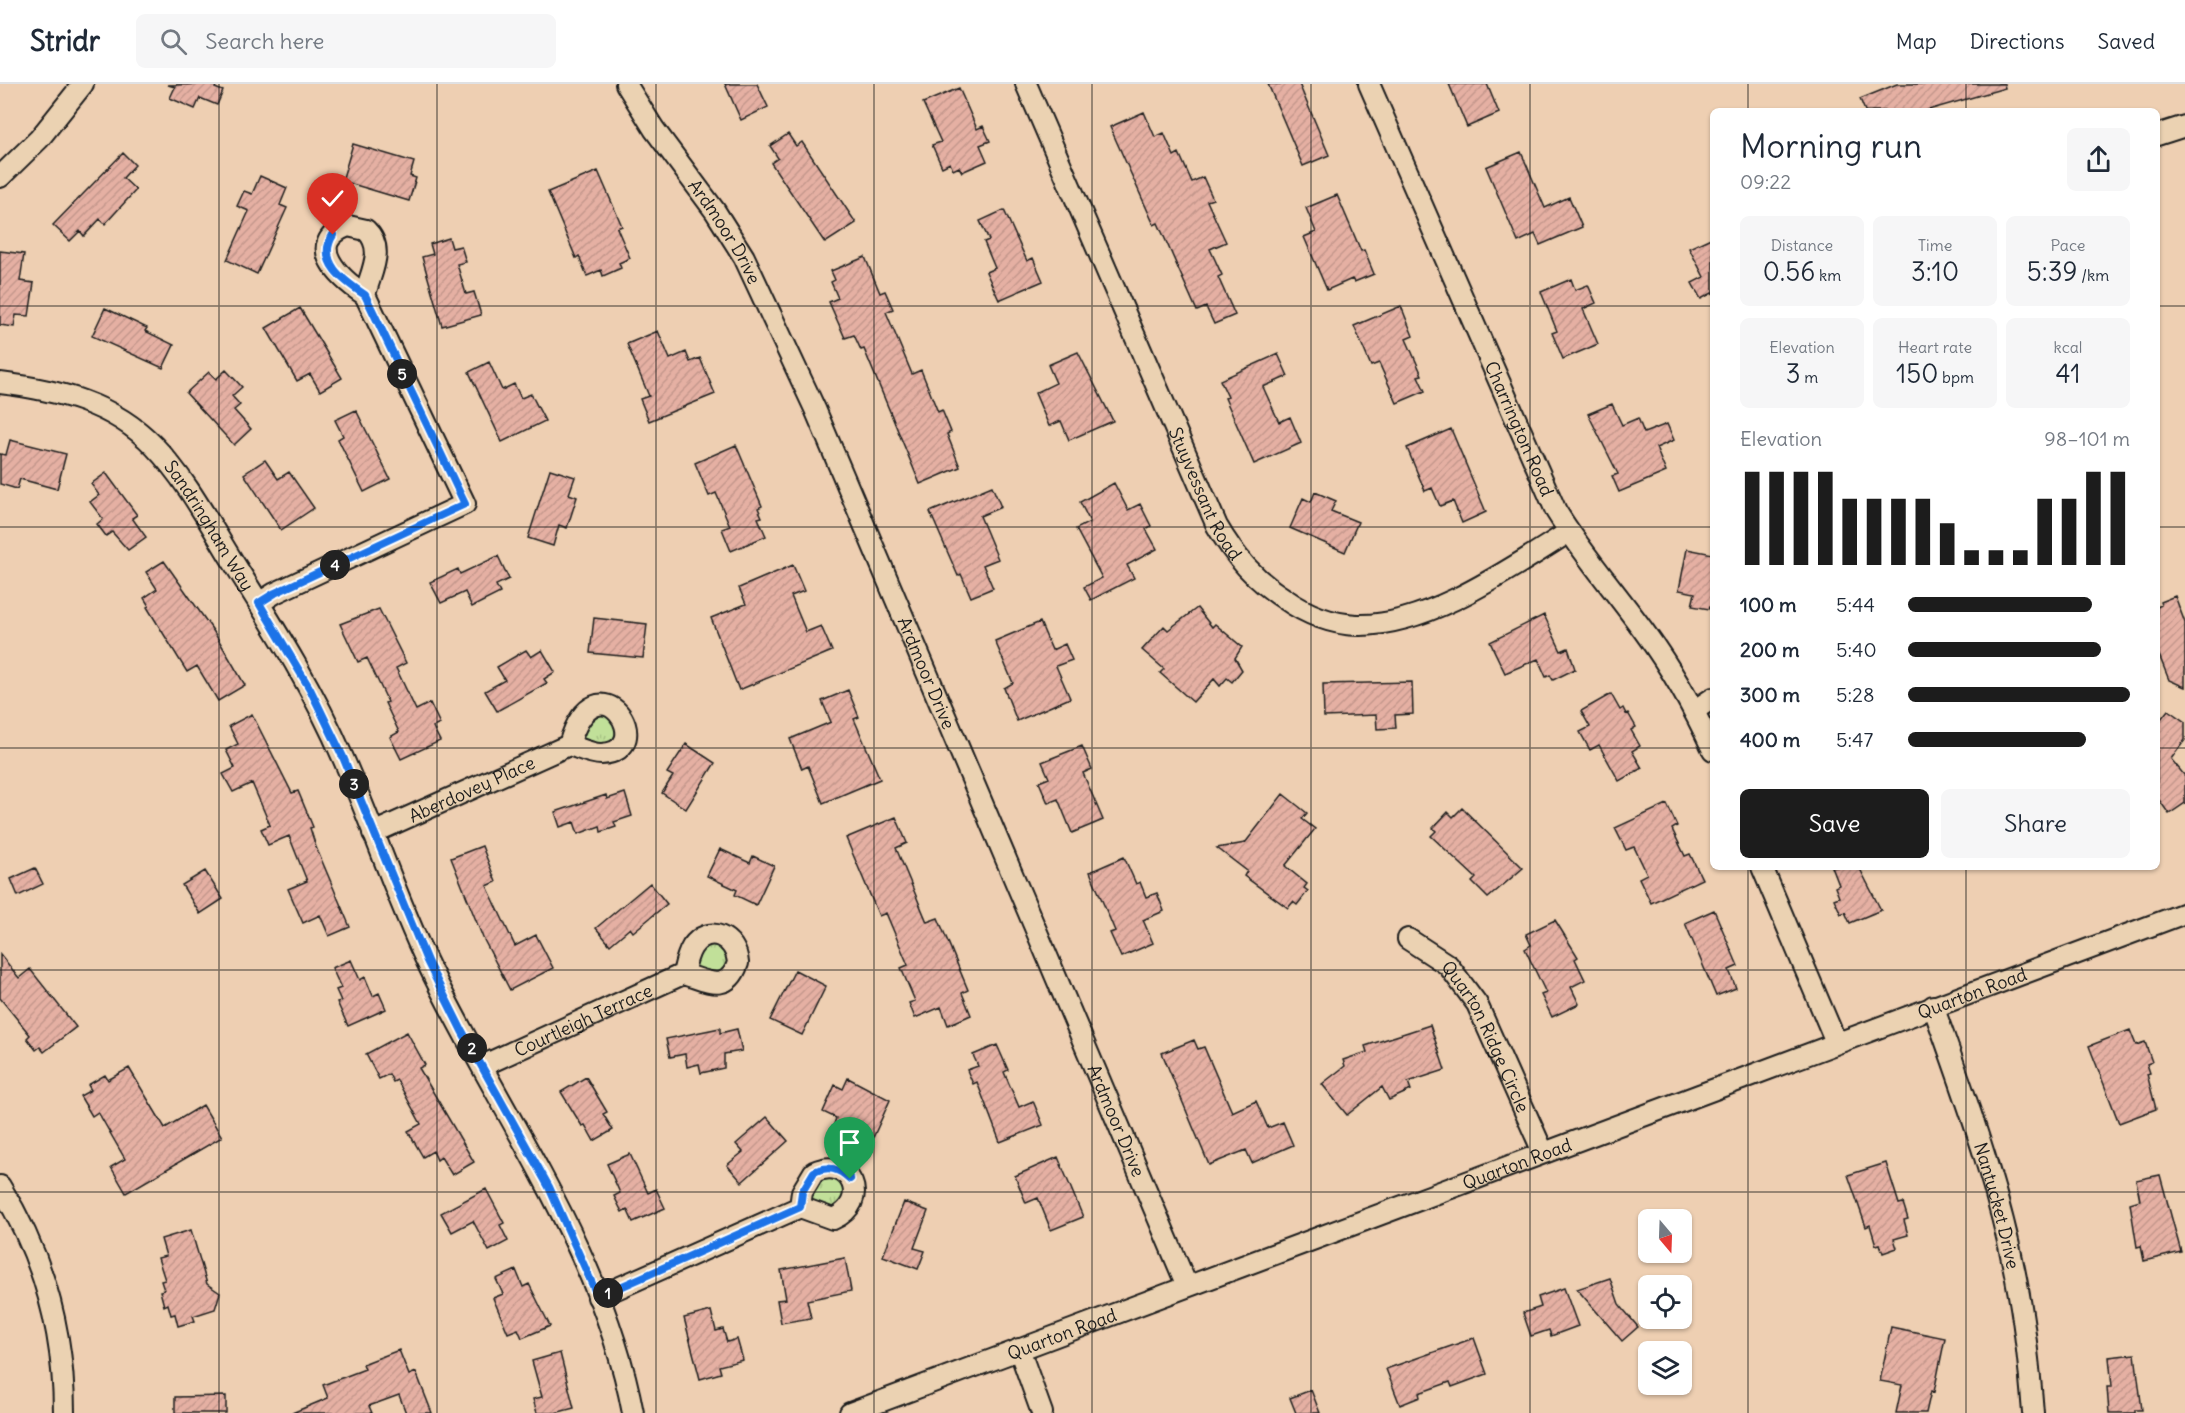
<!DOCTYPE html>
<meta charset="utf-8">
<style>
:root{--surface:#fff;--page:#f6f6f7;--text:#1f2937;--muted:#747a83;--line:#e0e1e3;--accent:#1c1c1c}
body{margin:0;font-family:Delius,sans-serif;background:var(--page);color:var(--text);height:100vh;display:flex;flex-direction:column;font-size:22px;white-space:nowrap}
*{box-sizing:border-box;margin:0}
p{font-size:20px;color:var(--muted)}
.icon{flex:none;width:33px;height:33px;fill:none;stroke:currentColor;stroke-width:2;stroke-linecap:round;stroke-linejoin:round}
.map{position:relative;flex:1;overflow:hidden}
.panel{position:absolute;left:1710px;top:24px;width:450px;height:762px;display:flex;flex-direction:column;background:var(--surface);border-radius:9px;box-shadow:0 2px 4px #0004}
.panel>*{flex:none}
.needle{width:39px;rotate:161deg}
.controls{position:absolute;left:1638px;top:1125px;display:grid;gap:12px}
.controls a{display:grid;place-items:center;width:54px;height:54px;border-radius:9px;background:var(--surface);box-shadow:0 2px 4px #0004;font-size:30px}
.pin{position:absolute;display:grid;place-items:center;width:51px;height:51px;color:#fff;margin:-62px -26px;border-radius:50% 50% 50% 0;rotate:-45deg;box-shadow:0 0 6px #0007}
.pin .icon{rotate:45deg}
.km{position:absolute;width:30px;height:30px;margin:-15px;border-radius:50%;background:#222;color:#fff;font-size:16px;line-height:30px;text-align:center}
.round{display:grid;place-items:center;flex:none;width:63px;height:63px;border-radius:9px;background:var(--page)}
.headline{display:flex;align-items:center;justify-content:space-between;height:102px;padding:0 30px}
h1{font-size:33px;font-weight:600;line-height:45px}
.metrics{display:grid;grid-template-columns:repeat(3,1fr);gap:9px;height:102px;padding:6px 30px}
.metrics div{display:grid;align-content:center;border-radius:9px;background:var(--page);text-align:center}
.metrics b{font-size:26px;font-weight:600}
.metrics small{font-size:16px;font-weight:400}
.metrics p{font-size:16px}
.chart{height:168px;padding:12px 30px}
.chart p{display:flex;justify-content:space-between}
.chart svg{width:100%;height:108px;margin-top:6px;stroke:var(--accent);stroke-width:6}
.primary-button{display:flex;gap:12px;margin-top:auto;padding:12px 30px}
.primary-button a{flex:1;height:69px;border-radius:9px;background:var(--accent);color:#fff;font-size:24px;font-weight:600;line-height:69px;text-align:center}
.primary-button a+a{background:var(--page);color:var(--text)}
ul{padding:0 30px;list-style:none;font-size:20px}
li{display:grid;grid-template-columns:96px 72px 1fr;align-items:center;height:45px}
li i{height:15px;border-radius:8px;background:var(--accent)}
header{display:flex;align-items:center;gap:36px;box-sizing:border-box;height:84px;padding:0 30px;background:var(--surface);border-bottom:2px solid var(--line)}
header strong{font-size:28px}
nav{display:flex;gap:33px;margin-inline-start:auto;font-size:21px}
.search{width:420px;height:54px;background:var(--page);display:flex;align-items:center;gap:15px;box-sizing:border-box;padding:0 21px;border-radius:9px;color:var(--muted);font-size:22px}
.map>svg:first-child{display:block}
.grass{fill:url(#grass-tufts);stroke:#6e7e5a;stroke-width:1.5}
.building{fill:url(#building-hatch);stroke:#1c1c1c;stroke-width:1.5}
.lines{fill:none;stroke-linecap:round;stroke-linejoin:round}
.minor-casing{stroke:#1c1c1c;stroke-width:24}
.minor{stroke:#ebd2b2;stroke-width:20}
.route-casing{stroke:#fff;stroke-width:12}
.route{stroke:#1a73e8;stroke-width:8}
.grid{fill:none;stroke:#1c1c1c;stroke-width:1.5;stroke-opacity:0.55}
.labels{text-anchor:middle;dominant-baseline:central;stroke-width:4.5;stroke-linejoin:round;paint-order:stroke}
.street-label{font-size:18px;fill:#1c1c1c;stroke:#ebd2b2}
</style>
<header>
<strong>Stridr</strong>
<div class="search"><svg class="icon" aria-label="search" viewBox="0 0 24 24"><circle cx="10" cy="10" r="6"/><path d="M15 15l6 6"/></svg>Search here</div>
<nav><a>Map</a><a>Directions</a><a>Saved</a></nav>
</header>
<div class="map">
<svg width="2185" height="1329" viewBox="0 0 2185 1329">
<defs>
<pattern id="grass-tufts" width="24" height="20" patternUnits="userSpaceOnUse" patternTransform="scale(1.5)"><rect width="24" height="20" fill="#c1e099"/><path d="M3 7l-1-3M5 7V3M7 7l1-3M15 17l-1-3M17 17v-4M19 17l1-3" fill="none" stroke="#a5c083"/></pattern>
<pattern id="building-hatch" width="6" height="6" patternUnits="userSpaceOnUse" patternTransform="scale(1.5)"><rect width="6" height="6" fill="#e5b0a3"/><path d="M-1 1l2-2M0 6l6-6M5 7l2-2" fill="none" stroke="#c4978c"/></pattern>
</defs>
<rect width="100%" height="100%" fill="#eecfb2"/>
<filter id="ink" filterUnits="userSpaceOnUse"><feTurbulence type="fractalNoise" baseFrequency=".0167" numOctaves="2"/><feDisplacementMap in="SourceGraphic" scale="12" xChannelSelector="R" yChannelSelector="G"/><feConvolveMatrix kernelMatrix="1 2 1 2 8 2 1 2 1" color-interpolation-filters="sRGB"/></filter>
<g filter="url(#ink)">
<path class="grass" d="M594,631H607L616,640C616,654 614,657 600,662L583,655L582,651Z
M714,859L727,865L729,882L716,891L695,883L702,864Z
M823,1094H836L844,1102V1114C833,1128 826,1124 810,1117L818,1097Z"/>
<path class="building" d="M217,0L215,4L223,7L217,21L200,14L195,25L170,14L175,3L168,1Z
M725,0H757L768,23L741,36Z
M1268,0H1299L1329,71L1303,82Z
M1449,0H1487L1499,29L1467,43Z
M1897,0H2004L2005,4L1925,27H1865L1860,15Z
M959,4L977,45L983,42L990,57L980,61L987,77L962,88L959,83L953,86L950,79L942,83L932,61L941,58L923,19Z
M1144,28L1155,53L1164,49L1174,72L1179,69L1192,98L1203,93L1213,115L1207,117L1226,158L1210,165L1222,191L1218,193L1235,231L1214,240L1206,223L1197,227L1158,139L1154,141L1110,43Z
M788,50L796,62L802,58L856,139L825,159L771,79L778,74L770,62Z
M353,60L414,78L410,92L416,94L409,117L342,97Z
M1521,68L1545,124L1569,113L1582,143L1540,161L1535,150L1518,158L1486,83Z
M123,69L135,81L123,94L136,106L105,140L100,135L84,152L80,147L70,157L53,141Z
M598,87L622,142L617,144L630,174L619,179L621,184L603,192L601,186L587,192L579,172L576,174L548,108Z
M260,92L287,104L280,121L287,124L257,190L227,176L249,127L237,122L244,107L252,110Z
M1337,111L1361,167L1364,166L1374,190L1354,198L1352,195L1327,206L1304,153L1316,148L1306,124Z
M1004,126L1027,177L1033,174L1043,197L999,216L986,188L995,184L984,158L989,156L980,137Z
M1713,153V211L1712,209L1701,215L1692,199L1704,193L1689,164Z
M449,154L452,164L461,162L466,178L457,180L466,210L474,208L481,231L442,242L422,173L433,170L430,160Z
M0,167L24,170L20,197L34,199L29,232L16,231L14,243L0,241Z
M865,173L880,209L885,207L893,225L886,228L912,290L921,286L938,328L942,326L951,348L947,350L960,383L920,400L864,265L861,266L854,251L845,254L829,218L838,214L831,198L835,196L831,187Z
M1571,195L1575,206L1588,201L1596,219L1583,225L1598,260L1563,275L1552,249L1557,247L1541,208Z
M1401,222L1413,252L1406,255L1422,291L1418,292L1425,307L1397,319L1379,279L1371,282L1354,242Z
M105,224L147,244L145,247L174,261L163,284L92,252Z
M300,224L342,294L320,307L310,290L297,297L266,244Z
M658,247L670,275L686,268L690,278L700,274L715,310L649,337L640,315L649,312L627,260Z
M1078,268L1113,337L1069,356L1061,337L1049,342L1035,309L1056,299L1048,281Z
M1278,270L1288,292L1263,303L1279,338L1290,333L1301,359L1254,380L1225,314L1228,313L1220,296Z
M489,278L502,306L514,300L521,314L531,310L545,337L502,358L469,288Z
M226,286L242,303L232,312L240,321L234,326L251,345L234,361L186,309L209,288L216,295Z
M1612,320L1622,341L1638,334L1644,349L1667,340L1674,356L1656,364L1666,388L1619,408L1612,392L1618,390L1588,330Z
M356,326L390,395L364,408L338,355L343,352L335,336Z
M1451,345L1486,428L1462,439L1453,417L1440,422L1432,404L1425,407L1407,364Z
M10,356L66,370L57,405L20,395L17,405L0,400V370L6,371Z
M736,361L762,422L758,424L762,433L758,434L766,452L731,467L722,445L730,442L716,409L709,412L695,379Z
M265,376L278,395L289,388L314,424L281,446L244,390Z
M550,385L575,393L569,410L577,413L567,444L559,441L553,462L528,454Z
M106,389L137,431L132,434L146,453L128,466L112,448L106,452L97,440L103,435L90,418L99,411L91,400Z
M1114,399L1128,426L1140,420L1151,442L1146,445L1157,465L1127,481L1134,494L1091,516L1084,503L1102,494L1076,445L1090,438L1080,418Z
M992,402L1001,423L980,432L998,475L983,481L993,504L971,513L961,490L958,492L930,428Z
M1315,408L1336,417L1331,427L1358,438L1345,468L1290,444L1303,414L1311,418Z
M1687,465L1713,470V517L1709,525L1692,522L1695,509L1679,506Z
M498,472L509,495L496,501L500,509L472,523L465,508L441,519L430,498L458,485L460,490Z
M164,477L214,548L245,601L218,617L197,582L187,588L147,523L149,522L144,514L157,505L146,488Z
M793,481L804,507L791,512L806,548L821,542L832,567L739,606L711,534L746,520L739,504Z
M2175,512L2185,539V603L2169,596L2157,566V523L2161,521L2160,518Z
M1197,524L1212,543L1215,540L1242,563L1235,574L1242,586L1232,598L1227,594L1220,602L1214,595L1193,618L1160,589L1164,585L1142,566L1164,542L1168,546Z
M379,525L406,579L396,584L416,626L430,619L440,640L433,643L440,657L401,675L390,653L399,648L385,619L388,618L367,574L358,578L340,540Z
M1544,531L1561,567L1568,564L1575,585L1553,596L1550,591L1546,593L1538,575L1505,589L1490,558Z
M594,534L647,540L643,574L590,569Z
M1040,538L1052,566L1065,560L1072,576L1056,582L1070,614L1017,637L1004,604L1013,599L995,557Z
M526,566L531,573L542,566L555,588L544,595L547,599L497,627L485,607L505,596L497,583Z
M1412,598L1413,630L1395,631L1396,644L1377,645L1376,631L1324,633L1323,600Z
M848,606L859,633L854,635L880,695L823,719L808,682L802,685L790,655L831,638L822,617Z
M1611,610L1620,626L1623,624L1626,630L1628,629L1636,643L1631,646L1640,662L1632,667L1642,684L1619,697L1599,661L1590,666L1580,648L1590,643L1581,627Z
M2168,626L2185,638V656L2171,675L2185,692V719L2169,730L2157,713V640Z
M252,630L292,709L298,707L313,743L310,744L316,763L350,843L329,852L320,831L303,839L288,805L307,797L289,752L268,761L261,745L270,741L252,699L233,708L223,690L235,684L226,666L238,660L229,642Z
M686,660L715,679L686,725L662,709L673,692L667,689Z
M1082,662L1092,685L1083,689L1103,736L1072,749L1058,715L1048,719L1039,698L1049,694L1042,678Z
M625,709L632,732L614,738L616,743L601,748L600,742L578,750L574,738L560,743L555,728L606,711L607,715Z
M1283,710L1307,729L1302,735L1315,745L1285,782L1307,800L1304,804L1308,807L1297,821L1293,818L1288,824L1244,792L1247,787L1217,764L1245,759Z
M1667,720L1677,742L1672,745L1685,772L1690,770L1702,795L1651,819L1639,794L1647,790L1634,763L1626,766L1615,744Z
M1462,724L1523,784L1488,814L1472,798L1476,794L1431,752L1436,747L1433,744L1448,728L1453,733Z
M896,733L907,759L896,764L927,838L938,834L968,906L962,909L971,931L948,941L941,923L915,934L909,919L915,917L901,884L908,881L886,829L879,832L846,754Z
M482,762L496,798L487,802L515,862L536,851L553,884L510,906L483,854L451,774Z
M720,765L750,779L753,772L774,782L756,821L735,811L737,806L707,792Z
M1124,773L1136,800L1140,798L1146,813L1157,809L1164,827L1143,836L1153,859L1121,873L1110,849L1115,847L1090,788Z
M1832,783H1859L1881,826L1850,839L1845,828L1841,830L1834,815L1839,813L1835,803L1839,801Z
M35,784L43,800L18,812L11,795Z
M205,787L223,815L200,830L182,801Z
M650,799L667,820L633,848L630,844L610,861L596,844Z
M1714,826L1738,882L1729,886L1736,904L1716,912L1685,839Z
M1555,836L1578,873L1575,875L1585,896L1571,903L1579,920L1552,933L1541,911L1546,909L1525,865L1531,861L1526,850Z
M0,870L19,894L30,885L76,943L44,968L40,963L36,966L27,954L30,951L0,914Z
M351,876L360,896L365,893L373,912L379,909L386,925L348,942L337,918L341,917L336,906L341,904L332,884Z
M795,886L826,902L802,951L770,936Z
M1430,941L1445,986L1408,998L1411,1006L1389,1016L1382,1003L1347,1031L1322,1000L1345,982L1343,976L1367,968L1365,962Z
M720,944V949L737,945L742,967L724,970V984L701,989L699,980L687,983L685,970L670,973L666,955Z
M2130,946L2136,961L2145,958L2152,978L2147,980L2150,989L2147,990L2156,1025L2119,1039L2089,962Z
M407,948L425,981L419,984L474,1078L452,1091L441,1073L437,1076L433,1067L423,1073L408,1047L421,1040L397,996L393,998L389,990L379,995L366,970Z
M1194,956L1198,965L1204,963L1232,1028L1256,1017L1268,1044L1283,1038L1293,1061L1252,1079L1246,1066L1209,1081L1162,969Z
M997,961L1008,986L1004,988L1019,1023L1033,1017L1043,1041L1000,1058L977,998L973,1000L967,986L978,982L973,971Z
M129,984L165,1044L203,1021L222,1053L126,1109L111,1083L125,1075L98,1028L92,1032L80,1012L91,1006L88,1001L105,991L108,996Z
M586,993L607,1028L603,1030L613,1046L594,1057L585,1041L582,1042L561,1008Z
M848,994L890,1016L872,1056L834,1040L836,1034L823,1028L835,1001L843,1005Z
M767,1033L788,1057L742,1098L727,1081L743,1068L736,1060Z
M630,1070L648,1109L656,1105L665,1124L633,1138L627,1125L622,1128L614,1112L620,1109L607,1080Z
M1058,1073L1083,1133L1051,1146L1038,1114L1026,1119L1015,1092Z
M1886,1079L1899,1120L1903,1119L1908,1135L1904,1136L1908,1151L1894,1155L1897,1164L1883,1169L1880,1160L1876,1161L1870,1141L1866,1143L1848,1091Z
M2160,1091L2181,1168L2144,1177L2141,1162L2137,1163L2130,1119L2140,1116L2136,1096Z
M486,1105L504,1139L500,1141L508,1157L489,1167L473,1137L452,1148L441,1129Z
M904,1118L928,1127L914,1164L925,1167L918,1185L883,1172Z
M191,1146L207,1200L220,1209L215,1225L193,1232L195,1237L178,1242L175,1230L171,1231L168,1220L164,1222L160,1207L164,1206L161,1197L165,1196L158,1174L166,1172L161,1155Z
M845,1174L851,1207L807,1216L811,1234L781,1239L777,1216L786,1215L781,1186Z
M516,1186L523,1203L529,1200L550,1242L522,1254L518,1245L508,1249L493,1214L503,1210L496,1195Z
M1610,1194L1619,1220L1638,1243L1622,1257L1577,1205Z
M1564,1204L1578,1242L1551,1252L1549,1246L1531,1252L1523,1229L1541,1223L1538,1213Z
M711,1227L716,1247L723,1245L727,1258L737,1255L743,1276L719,1282L721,1289L700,1295L684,1234Z
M1891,1243L1945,1254L1934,1308L1931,1307L1926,1329H1896L1902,1301L1880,1297Z
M1474,1254L1487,1290L1452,1303L1450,1298L1419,1309L1420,1313L1400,1321L1386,1285Z
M399,1266L409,1291L416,1288L432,1329H406L399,1311L369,1322L372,1329H292L328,1314L323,1301L365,1285L363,1280Z
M560,1269L574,1324L555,1329H537L533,1315L542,1313L532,1277Z
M2135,1270L2142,1326H2135V1329H2109L2107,1303H2112L2109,1273Z
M1311,1306L1320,1329H1296L1290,1314Z
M226,1312V1329H175V1313Z"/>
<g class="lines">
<defs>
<g id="minor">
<path id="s1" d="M626,0L654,45L715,127L744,173L815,325L1187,1202"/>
<path id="s2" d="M1026,0L1217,442C1235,473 1255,496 1285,515C1306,530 1332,540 1357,541C1428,543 1511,484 1569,448"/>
<path id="s3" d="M1369,0L1556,427C1583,471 1616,508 1646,550C1673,587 1694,625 1713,666"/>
<path d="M2157,51L2185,42"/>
<path d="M0,93L39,55L83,0"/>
<path id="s4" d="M0,299C57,306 113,319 154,362C186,395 208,437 232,476C272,540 313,604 343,674C373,741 395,811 427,878C498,1027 602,1164 633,1329"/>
<path d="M259,519L275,509L465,420L365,211C370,189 386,165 366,146L348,142C302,160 341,195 365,211"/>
<path d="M1695,626L1713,614"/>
<path id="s5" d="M373,749L569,661C579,664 591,670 601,670C662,668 597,566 569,661"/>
<path d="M1762,783L1836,958"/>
<path id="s6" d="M1408,855L1448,881L1477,920L1543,1068"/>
<path id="s7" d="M1933,922C1967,1017 2002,1112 2019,1211C2026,1250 2030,1290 2033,1329"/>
<path id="s8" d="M482,982L683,890C706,896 727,911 738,879C736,853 709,839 692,863C687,871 685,881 683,890"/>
<path d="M0,1102C43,1171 64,1248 64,1329"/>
<path d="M598,1213L800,1123L833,1135C872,1118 851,1071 814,1088L802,1108L800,1123"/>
<path d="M1019,1265L1042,1329"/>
<path id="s9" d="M850,1329L2185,829"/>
</g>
</defs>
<use href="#minor" class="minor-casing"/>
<use href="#minor" class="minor"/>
</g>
</g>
<g class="lines" filter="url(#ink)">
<defs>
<path id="route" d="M333,151C316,178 344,197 365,211L465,420L275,509L259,519L310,605L343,673L427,877L462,947L549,1103L598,1213L800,1123L802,1108L814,1088C828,1081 839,1084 850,1095"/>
</defs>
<use href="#route" class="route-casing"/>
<use href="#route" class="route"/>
</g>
<path class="grid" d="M219,0V1329M437,0V1329M656,0V1329M874,0V1329M1092,0V1329M1311,0V1329M1530,0V1329M1748,0V27M1966,0V27M0,222H1713M2157,222H2185M0,443H1713M2157,443H2185M0,664H1713M2157,664H2185M1748,783V1329M1966,783V1329M0,886H2185M0,1108H2185"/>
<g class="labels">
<g class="street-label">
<text stroke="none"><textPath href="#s1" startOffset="178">Ardmoor Drive</textPath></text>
<text stroke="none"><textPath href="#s3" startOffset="376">Charrington Road</textPath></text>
<text stroke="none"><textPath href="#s2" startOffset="447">Stuyvessant Road</textPath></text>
<text stroke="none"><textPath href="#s4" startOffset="267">Sandringham Way</textPath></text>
<text stroke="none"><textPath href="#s1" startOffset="664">Ardmoor Drive</textPath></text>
<text stroke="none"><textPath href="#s5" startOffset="108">Aberdovey Place</textPath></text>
<text stroke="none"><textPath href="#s9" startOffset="1198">Quarton Road</textPath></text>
<text stroke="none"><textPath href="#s8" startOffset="111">Courtleigh Terrace</textPath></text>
<text stroke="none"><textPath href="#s6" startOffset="129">Quarton Ridge Circle</textPath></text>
<text stroke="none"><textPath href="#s1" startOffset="1150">Ardmoor Drive</textPath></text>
<text stroke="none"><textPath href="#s9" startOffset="712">Quarton Road</textPath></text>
<text stroke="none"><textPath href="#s7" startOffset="210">Nantucket Drive</textPath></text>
<text stroke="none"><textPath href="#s9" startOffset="226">Quarton Road</textPath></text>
</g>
</g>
</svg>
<div class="controls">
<a><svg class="needle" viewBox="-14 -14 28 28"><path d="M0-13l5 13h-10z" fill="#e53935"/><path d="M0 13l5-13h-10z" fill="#747a83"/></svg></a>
<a><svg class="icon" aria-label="locate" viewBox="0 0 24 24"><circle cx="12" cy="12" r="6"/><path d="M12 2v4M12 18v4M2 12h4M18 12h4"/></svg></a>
<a><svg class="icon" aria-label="layers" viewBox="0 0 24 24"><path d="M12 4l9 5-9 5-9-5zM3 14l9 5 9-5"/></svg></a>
</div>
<div class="pin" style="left:850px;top:1095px;background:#1e9e55"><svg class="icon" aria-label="arrive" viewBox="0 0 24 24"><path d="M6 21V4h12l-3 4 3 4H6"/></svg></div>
<div class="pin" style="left:333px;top:151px;background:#d93025"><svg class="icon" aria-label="check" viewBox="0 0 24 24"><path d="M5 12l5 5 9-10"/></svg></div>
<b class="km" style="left:608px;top:1209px">1</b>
<b class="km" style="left:472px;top:964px">2</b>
<b class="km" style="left:354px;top:700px">3</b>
<b class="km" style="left:335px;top:481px">4</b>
<b class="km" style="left:402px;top:290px">5</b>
<section class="panel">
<div class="headline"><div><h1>Morning run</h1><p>09:22</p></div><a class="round"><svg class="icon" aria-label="share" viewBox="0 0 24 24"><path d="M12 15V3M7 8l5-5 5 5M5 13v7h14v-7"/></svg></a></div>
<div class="metrics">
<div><p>Distance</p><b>0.56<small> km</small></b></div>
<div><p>Time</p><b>3:10</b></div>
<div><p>Pace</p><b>5:39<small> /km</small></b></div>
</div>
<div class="metrics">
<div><p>Elevation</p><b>3<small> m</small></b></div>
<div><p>Heart rate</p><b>150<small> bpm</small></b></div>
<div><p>kcal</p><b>41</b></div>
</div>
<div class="chart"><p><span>Elevation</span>98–101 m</p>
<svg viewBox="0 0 160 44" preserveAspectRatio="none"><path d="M5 44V6M15 44V6M25 44V6M35 44V6M45 44V17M55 44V17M65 44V17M75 44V17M85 44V27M95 44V38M105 44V38M115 44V38M125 44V17M135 44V17M145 44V6M155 44V6"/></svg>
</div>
<ul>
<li><b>100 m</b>5:44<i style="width:83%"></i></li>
<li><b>200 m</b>5:40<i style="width:87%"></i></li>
<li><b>300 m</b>5:28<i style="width:100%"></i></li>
<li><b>400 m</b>5:47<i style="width:80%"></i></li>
</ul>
<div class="primary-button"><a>Save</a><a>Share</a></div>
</section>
</div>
